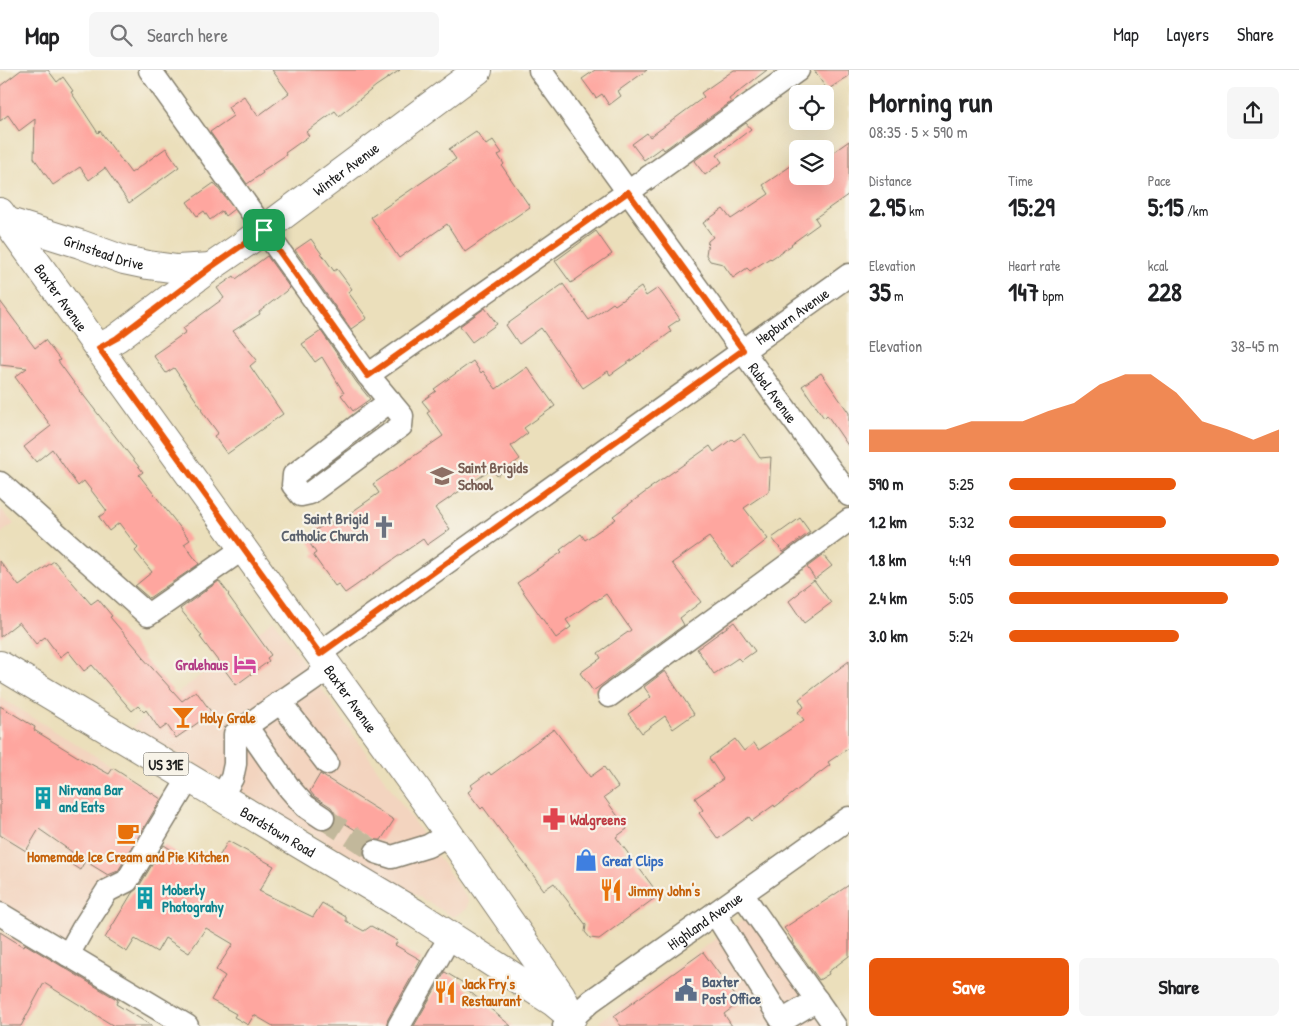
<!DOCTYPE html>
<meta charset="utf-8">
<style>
:root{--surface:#fff;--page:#f6f6f6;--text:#202124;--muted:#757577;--line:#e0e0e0;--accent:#ea580c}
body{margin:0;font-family:"Patrick Hand",sans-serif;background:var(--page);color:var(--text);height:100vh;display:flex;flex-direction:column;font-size:19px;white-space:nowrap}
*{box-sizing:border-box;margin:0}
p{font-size:16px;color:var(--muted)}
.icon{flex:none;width:28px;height:28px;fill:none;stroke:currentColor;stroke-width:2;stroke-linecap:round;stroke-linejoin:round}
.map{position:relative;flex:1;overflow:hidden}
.sheet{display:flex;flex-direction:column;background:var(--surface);width:450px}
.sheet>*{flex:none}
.fabs{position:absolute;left:789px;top:15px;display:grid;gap:10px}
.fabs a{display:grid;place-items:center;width:45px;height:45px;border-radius:8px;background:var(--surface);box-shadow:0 5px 20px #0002;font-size:25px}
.pin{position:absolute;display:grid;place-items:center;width:42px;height:42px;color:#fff;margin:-21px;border-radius:10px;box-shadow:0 2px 8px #0006}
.round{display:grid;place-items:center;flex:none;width:52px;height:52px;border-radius:8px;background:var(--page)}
.headline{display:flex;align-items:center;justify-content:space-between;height:85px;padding:0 20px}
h1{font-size:28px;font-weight:700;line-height:38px}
.metrics{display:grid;grid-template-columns:repeat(3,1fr);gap:8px;height:85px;padding:5px 20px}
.metrics div{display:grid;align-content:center}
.metrics b{font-size:25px;font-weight:700}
.metrics small{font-size:14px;font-weight:400}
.metrics p{font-size:14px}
.chart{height:140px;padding:10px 20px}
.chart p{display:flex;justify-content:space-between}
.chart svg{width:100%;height:90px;margin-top:5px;fill:var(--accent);opacity:.7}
.cta{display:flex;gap:10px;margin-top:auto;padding:10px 20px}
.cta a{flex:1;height:58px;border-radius:8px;background:var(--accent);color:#fff;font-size:20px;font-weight:700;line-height:58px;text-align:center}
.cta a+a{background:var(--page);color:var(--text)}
ul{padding:0 20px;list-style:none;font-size:16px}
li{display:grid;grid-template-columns:80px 60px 1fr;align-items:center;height:38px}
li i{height:12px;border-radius:6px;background:var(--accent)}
header{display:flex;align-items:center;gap:30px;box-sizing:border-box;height:70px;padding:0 25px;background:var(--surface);border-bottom:1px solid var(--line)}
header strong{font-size:24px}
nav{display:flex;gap:28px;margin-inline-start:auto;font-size:18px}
.search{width:350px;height:45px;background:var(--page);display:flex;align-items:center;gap:12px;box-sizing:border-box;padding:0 18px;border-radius:8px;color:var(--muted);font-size:19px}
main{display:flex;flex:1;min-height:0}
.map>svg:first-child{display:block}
.built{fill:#f3d4bf}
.building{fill:#fea69f}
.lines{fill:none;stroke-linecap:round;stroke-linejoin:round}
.minor-tunnel{stroke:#c2b89b;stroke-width:22;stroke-dasharray:22 11;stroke-linecap:butt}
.minor-casing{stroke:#847e6c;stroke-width:25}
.major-casing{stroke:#847e6c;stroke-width:30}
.minor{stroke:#fff;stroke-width:22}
.major{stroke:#fff;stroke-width:28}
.route-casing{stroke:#fff;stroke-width:10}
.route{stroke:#ea580c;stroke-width:6}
.labels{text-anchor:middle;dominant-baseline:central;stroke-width:4.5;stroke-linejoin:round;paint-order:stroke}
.shield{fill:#f7f3e8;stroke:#5e5c59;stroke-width:1}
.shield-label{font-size:14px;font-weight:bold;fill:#1c1c1c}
.street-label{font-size:15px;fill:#1c1c1c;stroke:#f7f3e8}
.education-label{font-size:15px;font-weight:bold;fill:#785e54;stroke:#f7f3e8;text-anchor:start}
.worship-label{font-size:15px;font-weight:bold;fill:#5b616d;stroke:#f7f3e8;text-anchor:end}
.hotel-label{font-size:15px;font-weight:bold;fill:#b23c85;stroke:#f7f3e8;text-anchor:end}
.food-label{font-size:15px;font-weight:bold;fill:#c56008;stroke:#f7f3e8;text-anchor:start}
.culture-label{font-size:15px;font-weight:bold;fill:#0d838f;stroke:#f7f3e8;text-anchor:start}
.health-label{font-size:15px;font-weight:bold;fill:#be3a42;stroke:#f7f3e8;text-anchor:start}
.shop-label{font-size:15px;font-weight:bold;fill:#366cbe;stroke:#f7f3e8;text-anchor:start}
.service-label{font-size:15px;font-weight:bold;fill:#4e5e75;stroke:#f7f3e8;text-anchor:start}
</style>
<header>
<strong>Map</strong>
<div class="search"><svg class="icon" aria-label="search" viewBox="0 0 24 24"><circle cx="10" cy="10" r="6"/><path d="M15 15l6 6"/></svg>Search here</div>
<nav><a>Map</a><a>Layers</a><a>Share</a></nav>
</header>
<main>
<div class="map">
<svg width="849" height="956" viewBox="0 0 849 956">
<rect width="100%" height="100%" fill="#f7f3e8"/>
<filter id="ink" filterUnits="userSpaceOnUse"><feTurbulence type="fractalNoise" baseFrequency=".02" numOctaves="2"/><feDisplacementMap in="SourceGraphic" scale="10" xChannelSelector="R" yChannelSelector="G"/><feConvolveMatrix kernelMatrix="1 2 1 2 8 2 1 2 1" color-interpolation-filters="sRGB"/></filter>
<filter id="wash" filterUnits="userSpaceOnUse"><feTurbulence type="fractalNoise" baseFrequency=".0096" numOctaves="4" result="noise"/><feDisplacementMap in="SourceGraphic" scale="20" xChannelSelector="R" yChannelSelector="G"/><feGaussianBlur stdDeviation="1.12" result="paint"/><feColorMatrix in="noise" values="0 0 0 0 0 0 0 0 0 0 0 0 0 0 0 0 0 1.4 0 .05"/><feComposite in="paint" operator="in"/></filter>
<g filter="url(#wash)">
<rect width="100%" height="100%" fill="#ebdfbb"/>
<path class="built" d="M0,438L14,454L0,464Z
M274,550L468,830L467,839L453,847L132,657Z
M0,625L1,628L170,732L76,883L0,838Z
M748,846L824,956H603L600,951Z"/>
<g id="blocks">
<path class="building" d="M21,0H48L57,12L63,7L73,21L71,22L98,63L100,61L131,103L166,78L179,97L129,133L105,98L89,110L80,97L53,115L34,88L35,49L19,61L8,45L0,51V16Z
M272,0H400L376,16L339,46L335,41L306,62L309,66L285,83L286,85L262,101L263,103L247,114L210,62L233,46L228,37L244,26L258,46L289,23Z
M595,0H647L618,21L621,26L609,35L602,24L596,28L582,9Z
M734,0H767L729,29L731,32L664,80L662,77L644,90L632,74L647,63L650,67L704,27L701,23Z
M814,0H849V6L827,20Z
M746,53L751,59L717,85L722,92L705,105L694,91Z
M476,61L486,75L493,70L502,83L498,85L504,94L502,96L530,137L465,182L447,154L399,188L371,147L456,89L449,79Z
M849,71V124L815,148L819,154L791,174L792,175L771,189L770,188L750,201L747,198L733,208L723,194L710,191L706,185L708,171L713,167L703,153L723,139L731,149L769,124L763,115L798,91V107L825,106V88Z
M214,113L234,139L225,146L222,141L210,150L204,141L197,146L187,132Z
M596,161L612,184L571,213L555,191Z
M311,169L334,201L337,199L352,219L348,222L367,248L351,259L295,180Z
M267,186L290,218L259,242L260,244L233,261L257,290L250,296L283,344L227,384L214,366L218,363L201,340L202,339L174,298L166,303L153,285L186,262L183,258L224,228L217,218L234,206L236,209Z
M563,214L589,250L613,233L615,235L641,217L646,226L658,218L680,249L668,257L671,262L646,280L610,305L608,301L583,318L541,258L519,274L506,255Z
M0,231L35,278L45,270L60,290L58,291L74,313L143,402L139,405L190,470L184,474L199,494L149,528L135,516L152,502L135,481L138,478L119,453L109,461L99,447L107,441L84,411L78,416L52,379L36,392L24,377L51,356L15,307L27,298L0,295Z
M485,238L497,254L472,272L460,256Z
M321,261L357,313L370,329L353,341L341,325L344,323L322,287L315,292L302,274Z
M473,291L481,303L483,301L496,319L527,297L555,336L524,358L528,363L511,376L520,389L497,406L492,399L435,438L450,459L427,475L423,469L345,523L338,514L335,516L313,485L316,483L309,472L320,464L316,460L330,450L333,455L379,423L373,414L443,366L427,343L430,341L422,331L436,321L434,319Z
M821,303L849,343V377L827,345L824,348L802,316Z
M744,364L760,388L771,387L769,421L744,438L768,469L732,497L709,467L672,493L701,532L680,548L684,555L593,621L580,603L601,588L598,583L631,560L606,524L596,531L595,530L566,550L571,557L556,568L517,513L562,482L560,480L581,464L585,470L616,449L613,446L651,418H650L710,376L714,382L732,369L734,371Z
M800,448L810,462L783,482L772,468Z
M823,485L832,496L815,509L807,497Z
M0,491L19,516L54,491L91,534L98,529L112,546L110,547L144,587L143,588L182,631L196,621L212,643L176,668L167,655L160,660L146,640L144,642L138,636L132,641L92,595L84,601L68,581L60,587L45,567L36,574L19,552L0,567Z
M814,510L831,533L804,553L789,531L799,523L798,522Z
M219,511L229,524L228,525L271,585L267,588L269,591L236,615L200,567L202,566L180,539Z
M734,552L755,581L741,591L738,588L714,604L697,579Z
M849,591V678L828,692L830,695L775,737L774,735L752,751L749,747L718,769L699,743L703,740L695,728L723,709L709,688L735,669L744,681L754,673L759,680L804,650L798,642L804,637L799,629Z
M665,601L694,644L673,659L665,646L642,663L628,644L651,627L644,617Z
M0,636L35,657L34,660L88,693H89L109,704L113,698L161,729L118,801L108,805L85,791L80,800L66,791L72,782L39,759L26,781L0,765Z
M554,659L590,707L604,697L618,717L604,727L627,759L616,767L659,825L599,869L590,868L585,862L586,855L554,813L544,820L483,737L481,739L468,722L473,718L471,715L489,702L491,705Z
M320,704L394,750L381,770H372L336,748L335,743L331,737L314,726L310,721Z
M228,771L274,796L259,821L313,847L322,833L346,847V851L364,861L371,856L398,871L395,875L421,890L388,949L386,956H273L254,945L248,955L234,947L236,944L211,930L225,906L216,900L233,874L206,858L189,883L165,868L157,882L135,869L127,882L105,868L132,823L138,818L164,775L186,789L189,784L194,788L198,781L216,792Z
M849,815V886L828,902L829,904L819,910L792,872L793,871L784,858Z
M0,862L24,877L25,874L118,930L116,934L152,956H114L44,913L21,956H0Z
M703,882L737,928L736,935L724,944L732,956H621L614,946Z
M445,902L465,914L463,916L511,956H414Z"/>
</g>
</g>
<g filter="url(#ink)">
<use href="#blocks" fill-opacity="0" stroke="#847e6c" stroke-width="1"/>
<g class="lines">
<path class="minor-tunnel" d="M323,748L376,782"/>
<defs>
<g id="minor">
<path d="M150,0L368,305L628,122L798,0"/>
<path id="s1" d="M540,0L753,295L849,425"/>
<path d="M368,305L402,346L401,356L310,423L301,425L293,415L294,405L390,331"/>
<path d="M0,413L148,545L244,478"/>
<path id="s2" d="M320,583L849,205"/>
<path d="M609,626L849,450"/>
<path d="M280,632L327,693"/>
<path d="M246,656L290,719L305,736L323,748"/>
<path d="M221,727L232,708L235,694V664L330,598"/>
<path d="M376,782L392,787L428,776L449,764"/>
<path d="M742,824L835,956"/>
<path d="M715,843L782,951L817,930"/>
<path d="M0,844L187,956"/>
<path d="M68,885L82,860L107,821L127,811L189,708"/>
<path d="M399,956L451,865"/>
<path id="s3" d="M564,956L591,931L849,748"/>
</g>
<g id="major">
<path id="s4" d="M0,142L449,764L561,925L572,948"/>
<path id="s5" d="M3,150L80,174L124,190L148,195L177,199L211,197"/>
<path id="s6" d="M99,278L117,268L211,197L246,173L478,0"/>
<path id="s7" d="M0,595L415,843L553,932L564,941"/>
</g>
</defs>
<use href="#minor" class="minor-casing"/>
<use href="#major" class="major-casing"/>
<use href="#minor" class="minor"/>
<use href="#major" class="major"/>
</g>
</g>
<g class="lines" filter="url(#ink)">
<defs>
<path id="route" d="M628,122L743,280L320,584L99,278L117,268L211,197L264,160L368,306Z"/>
</defs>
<use href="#route" class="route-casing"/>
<use href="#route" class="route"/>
</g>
<defs>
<symbol id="school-bare" viewBox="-9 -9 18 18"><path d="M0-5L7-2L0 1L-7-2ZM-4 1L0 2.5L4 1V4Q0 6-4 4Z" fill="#8d6e63" stroke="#f7f3e8" stroke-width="2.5" paint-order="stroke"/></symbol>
<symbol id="church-bare" viewBox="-9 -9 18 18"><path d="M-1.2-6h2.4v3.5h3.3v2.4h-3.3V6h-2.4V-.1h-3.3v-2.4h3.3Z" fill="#6b7280" stroke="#f7f3e8" stroke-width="2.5" paint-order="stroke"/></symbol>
<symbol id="hotel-bare" viewBox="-9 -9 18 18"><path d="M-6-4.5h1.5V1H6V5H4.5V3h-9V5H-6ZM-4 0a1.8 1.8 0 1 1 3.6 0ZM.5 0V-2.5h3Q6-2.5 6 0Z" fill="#d1479c" stroke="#f7f3e8" stroke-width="2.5" paint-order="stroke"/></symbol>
<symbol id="bar-bare" viewBox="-9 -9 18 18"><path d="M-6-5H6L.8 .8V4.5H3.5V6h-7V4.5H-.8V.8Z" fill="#e8710a" stroke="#f7f3e8" stroke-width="2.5" paint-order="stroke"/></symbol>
<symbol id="building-bare" viewBox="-9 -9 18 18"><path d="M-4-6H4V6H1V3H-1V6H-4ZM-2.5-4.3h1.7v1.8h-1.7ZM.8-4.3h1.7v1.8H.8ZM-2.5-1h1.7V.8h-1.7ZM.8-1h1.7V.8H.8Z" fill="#0f9aa8" stroke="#f7f3e8" stroke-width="2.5" paint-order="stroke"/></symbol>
<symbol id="pharmacy-bare" viewBox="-9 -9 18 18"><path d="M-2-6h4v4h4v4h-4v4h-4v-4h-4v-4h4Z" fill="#e0444e" stroke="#f7f3e8" stroke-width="2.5" paint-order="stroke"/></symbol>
<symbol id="cafe-bare" viewBox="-9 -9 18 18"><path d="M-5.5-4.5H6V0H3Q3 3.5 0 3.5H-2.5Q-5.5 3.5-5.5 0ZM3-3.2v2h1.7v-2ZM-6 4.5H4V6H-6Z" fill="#e8710a" stroke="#f7f3e8" stroke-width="2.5" paint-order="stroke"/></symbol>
<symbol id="shop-bare" viewBox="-9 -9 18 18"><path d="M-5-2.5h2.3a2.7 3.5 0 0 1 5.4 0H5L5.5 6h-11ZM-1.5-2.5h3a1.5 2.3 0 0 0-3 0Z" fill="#3f7fe0" stroke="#f7f3e8" stroke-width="2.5" paint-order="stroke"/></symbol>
<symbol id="restaurant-bare" viewBox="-9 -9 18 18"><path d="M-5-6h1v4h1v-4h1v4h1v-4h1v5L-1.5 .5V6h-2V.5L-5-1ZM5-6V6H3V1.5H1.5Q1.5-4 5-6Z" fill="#e8710a" stroke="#f7f3e8" stroke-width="2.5" paint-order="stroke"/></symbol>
<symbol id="civic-bare" viewBox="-9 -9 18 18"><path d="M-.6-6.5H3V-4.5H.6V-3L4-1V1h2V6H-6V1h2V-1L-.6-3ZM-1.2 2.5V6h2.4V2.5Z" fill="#5c6f8a" stroke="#f7f3e8" stroke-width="2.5" paint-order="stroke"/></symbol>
</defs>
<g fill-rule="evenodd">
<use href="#school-bare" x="426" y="390" width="32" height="32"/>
<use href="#church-bare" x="368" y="441" width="32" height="32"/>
<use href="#hotel-bare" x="229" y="578" width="32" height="32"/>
<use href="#bar-bare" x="167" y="631" width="32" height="32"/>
<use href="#building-bare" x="27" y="712" width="32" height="32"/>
<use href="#pharmacy-bare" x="538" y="733" width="32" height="32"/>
<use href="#cafe-bare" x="112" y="747" width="32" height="32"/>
<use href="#shop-bare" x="570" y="774" width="32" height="32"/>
<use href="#restaurant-bare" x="595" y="804" width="32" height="32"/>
<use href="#building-bare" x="129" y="812" width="32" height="32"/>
<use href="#civic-bare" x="670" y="904" width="32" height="32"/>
<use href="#restaurant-bare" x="429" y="906" width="32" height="32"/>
</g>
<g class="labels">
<rect class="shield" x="143.5" y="682.5" width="45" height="23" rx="4"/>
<g class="shield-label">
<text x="166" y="694">US 31E</text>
</g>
<g class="street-label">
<text stroke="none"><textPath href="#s6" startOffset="305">Winter Avenue</textPath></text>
<text stroke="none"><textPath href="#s5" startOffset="106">Grinstead Drive</textPath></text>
<text stroke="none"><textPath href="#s4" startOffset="105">Baxter Avenue</textPath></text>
<text stroke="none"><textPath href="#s2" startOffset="580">Hepburn Avenue</textPath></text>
<text stroke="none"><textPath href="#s1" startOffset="398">Rubel Avenue</textPath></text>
<text stroke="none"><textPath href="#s4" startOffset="600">Baxter Avenue</textPath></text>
<text stroke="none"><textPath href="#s7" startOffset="324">Bardstown Road</textPath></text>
<text stroke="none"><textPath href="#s3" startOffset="176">Highland Avenue</textPath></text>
</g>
<g class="education-label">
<text x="458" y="397">Saint Brigids<tspan x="458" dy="17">School</tspan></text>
</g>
<g class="worship-label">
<text x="368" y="448">Saint Brigid<tspan x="368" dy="17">Catholic Church</tspan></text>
</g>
<g class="hotel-label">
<text x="228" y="594">Gralehaus</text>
</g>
<g class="food-label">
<text x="200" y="647">Holy Grale</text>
<text x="128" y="786" text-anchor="middle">Homemade Ice Cream and Pie Kitchen</text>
<text x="628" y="820">Jimmy John's</text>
<text x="462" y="913">Jack Fry's<tspan x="462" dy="17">Restaurant</tspan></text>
</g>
<g class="culture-label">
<text x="59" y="719">Nirvana Bar<tspan x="59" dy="17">and Eats</tspan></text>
<text x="162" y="819">Moberly<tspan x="162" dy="17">Photograhy</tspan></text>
</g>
<g class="health-label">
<text x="570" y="749">Walgreens</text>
</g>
<g class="shop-label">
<text x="602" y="790">Great Clips</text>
</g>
<g class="service-label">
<text x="702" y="911">Baxter<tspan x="702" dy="17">Post Office</tspan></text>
</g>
</g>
</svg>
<div class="fabs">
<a><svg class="icon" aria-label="locate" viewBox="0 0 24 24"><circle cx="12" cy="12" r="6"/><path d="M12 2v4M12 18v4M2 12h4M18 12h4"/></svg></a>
<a><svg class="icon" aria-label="layers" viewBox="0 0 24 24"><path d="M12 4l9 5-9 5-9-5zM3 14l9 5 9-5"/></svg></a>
</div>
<div class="pin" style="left:264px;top:160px;background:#1e9e55"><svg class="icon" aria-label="arrive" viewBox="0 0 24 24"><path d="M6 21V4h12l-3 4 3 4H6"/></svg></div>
</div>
<section class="sheet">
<div class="headline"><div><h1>Morning run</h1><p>08:35 · 5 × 590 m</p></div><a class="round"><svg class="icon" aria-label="share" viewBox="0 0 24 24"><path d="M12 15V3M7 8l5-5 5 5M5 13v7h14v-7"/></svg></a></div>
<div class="metrics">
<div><p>Distance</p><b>2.95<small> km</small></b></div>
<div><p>Time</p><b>15:29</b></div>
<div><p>Pace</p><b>5:15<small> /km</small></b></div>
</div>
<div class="metrics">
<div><p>Elevation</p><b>35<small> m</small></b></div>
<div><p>Heart rate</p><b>147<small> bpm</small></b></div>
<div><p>kcal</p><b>228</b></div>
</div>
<div class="chart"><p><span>Elevation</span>38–45 m</p>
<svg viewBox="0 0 160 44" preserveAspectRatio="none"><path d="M0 44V33L10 33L20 33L30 33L40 29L50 29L60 29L70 24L80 20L90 11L100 6L110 6L120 15L130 29L140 33L150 38L160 33V44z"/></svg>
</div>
<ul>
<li><b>590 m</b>5:25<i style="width:62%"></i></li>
<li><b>1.2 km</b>5:32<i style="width:58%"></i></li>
<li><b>1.8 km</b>4:49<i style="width:100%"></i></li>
<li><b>2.4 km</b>5:05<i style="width:81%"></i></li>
<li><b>3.0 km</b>5:24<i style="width:63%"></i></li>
</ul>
<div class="cta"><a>Save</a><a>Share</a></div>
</section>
</main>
